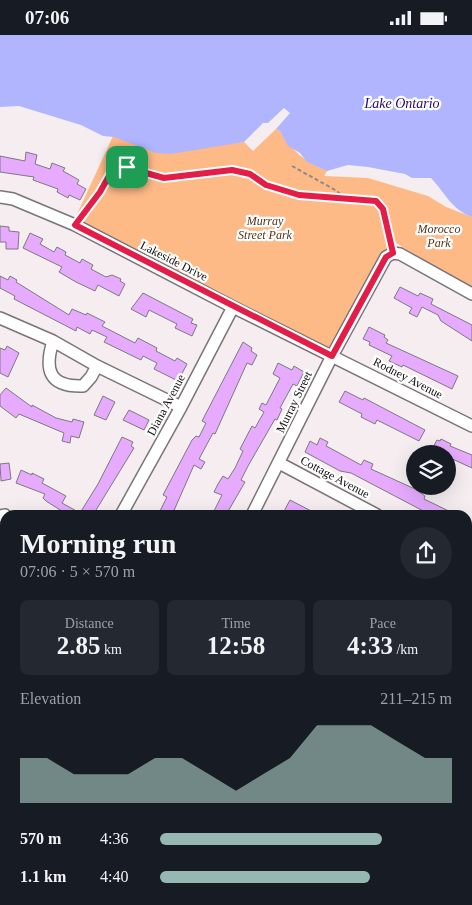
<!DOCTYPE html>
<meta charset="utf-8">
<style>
:root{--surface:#171b24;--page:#242831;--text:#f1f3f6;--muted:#9ea1a6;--accent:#97b7b2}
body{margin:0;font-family:"Times New Roman",serif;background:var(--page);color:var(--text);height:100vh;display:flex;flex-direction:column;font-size:19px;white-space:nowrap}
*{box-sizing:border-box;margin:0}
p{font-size:16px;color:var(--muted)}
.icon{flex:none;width:28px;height:28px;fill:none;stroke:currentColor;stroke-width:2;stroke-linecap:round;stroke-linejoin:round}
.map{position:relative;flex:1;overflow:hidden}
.sheet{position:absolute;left:0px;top:475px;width:472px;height:395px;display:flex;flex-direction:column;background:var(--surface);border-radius:15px 15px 0 0;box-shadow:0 5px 20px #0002}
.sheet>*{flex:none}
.tools{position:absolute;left:406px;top:410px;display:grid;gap:10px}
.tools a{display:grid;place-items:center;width:50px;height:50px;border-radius:50%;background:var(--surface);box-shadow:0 5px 20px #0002;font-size:25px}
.pin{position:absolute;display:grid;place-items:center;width:42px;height:42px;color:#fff;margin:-21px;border-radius:10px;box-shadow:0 2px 8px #0006}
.round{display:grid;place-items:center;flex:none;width:52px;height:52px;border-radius:26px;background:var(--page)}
.summary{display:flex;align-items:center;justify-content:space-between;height:85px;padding:0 20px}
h1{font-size:28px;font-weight:700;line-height:38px}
.metrics{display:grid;grid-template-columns:repeat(3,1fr);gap:8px;height:85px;padding:5px 20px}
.metrics div{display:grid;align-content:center;border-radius:8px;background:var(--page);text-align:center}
.metrics b{font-size:25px;font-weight:700}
.metrics small{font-size:14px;font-weight:400}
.metrics p{font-size:14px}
.chart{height:140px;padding:10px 20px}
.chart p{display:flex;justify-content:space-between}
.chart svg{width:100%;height:90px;margin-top:5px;fill:var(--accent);opacity:.7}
ul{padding:0 20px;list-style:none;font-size:16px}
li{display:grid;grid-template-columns:80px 60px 1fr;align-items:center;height:38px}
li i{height:12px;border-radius:6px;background:var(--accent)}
.status{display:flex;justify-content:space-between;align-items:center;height:35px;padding:0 25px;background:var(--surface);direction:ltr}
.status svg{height:14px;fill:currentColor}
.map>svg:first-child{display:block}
.green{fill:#fdba87}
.water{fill:#b1b5fe}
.building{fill:#e6abfe;stroke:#7d797e}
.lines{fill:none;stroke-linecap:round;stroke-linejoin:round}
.street-casing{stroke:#7b7477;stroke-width:14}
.secondary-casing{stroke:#7b7477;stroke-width:18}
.path{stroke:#908a8c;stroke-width:2;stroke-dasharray:4 2.5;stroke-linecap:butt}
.street{stroke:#fff;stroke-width:11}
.secondary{stroke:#fff;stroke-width:15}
.route-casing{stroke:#fff;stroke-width:10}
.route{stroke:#e11d48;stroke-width:6}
.labels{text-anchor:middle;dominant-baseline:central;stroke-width:4.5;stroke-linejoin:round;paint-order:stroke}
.park-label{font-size:12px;font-style:italic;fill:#543317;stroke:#fff}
.street-label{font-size:12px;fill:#0f0d0e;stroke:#fff}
.water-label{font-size:14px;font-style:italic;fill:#250973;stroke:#fff}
</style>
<div class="status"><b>07:06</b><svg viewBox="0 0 49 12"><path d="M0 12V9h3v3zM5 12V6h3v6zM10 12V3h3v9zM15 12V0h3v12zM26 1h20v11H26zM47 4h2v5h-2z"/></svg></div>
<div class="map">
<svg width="472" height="870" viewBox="0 0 472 870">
<rect width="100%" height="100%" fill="#f5edf0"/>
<path class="green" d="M276,94L280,96C291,116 306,127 327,136L324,141L368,143L428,161L446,172L472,182V256L393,206L330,315L219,257L73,188L113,101C148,112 208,112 244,107L253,116Z"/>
<path class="water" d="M0,0H472V182C451,174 446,159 431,143H412L405,139L368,132L348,130L327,136L307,127L300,118L288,111L280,96L276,94L290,78L284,73L268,88H263L244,107L171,119L156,118L114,102L103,101L81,90L19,71L0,72Z"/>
<path class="building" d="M26,117L37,120L35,129L50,134L52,128L65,133L63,136L79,145L77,149L86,154L80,165L69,160L68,163L57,157L58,154L33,145L34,142L0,137V121L25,126Z
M0,191L9,192V196L19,197L18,214H6V207H0Z
M30,198L43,204L40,209L54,217L57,212L66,217L65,220L80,228L82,224L93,230L91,234L106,242L112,240L121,244L120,246L125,249L119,261L98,250L95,256L76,247L59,237L62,232L23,213Z
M0,241L8,245L10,241L17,245L16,247L69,280L72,274L86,280L87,278L105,287L102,291L135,308L138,303L157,313L156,316L175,326L177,323L187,329L178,346L154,334L157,328L143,321L141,325L104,307L107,302L92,295L90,299L77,292L76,296L14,264L15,261L0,253Z
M400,252L418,261L420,258L433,264L431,269L472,290V306L441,286L438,280L422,272L417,282L409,278L412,273L394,263Z
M143,258L193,284L191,288L197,290L192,301L175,293L177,289L149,275L146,282L131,274Z
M369,292L385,300L384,302L388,305L386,308L458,341L452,354L403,330L402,332L389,326L392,321L369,310L370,307L363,304Z
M243,307L252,313L251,316L257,320L252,330L247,328L215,399L213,398L199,424L205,427L201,434L194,430L172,480H158L167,462L163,460L192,405L196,401L199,402L206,388L202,386Z
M7,311L19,318L8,342L0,338V313L5,315Z
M278,328L292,335L294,331L304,337L297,351L293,349L280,373L282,374L277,385L275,384L248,431L241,445L245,447L226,480H212L222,460L214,457L218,449L223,441L228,444L235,433L243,416L240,414L252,391L255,393L264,377L259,374L262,368L266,370L280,343L273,339Z
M6,353L32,372V370L56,383L72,387L73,384L84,387L79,403L71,401L70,408L62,406L64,398L19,379L16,383L0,371V360Z
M345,356L363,365L364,363L425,395L419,406L377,385L375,389L361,382L362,379L339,367Z
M103,361L115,367L106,385L94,380Z
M129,375L149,385L144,395L123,385Z
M122,402L133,407L131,411L134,413L93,480H68L46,466L43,463L45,459L16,448L21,435L32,440V438L44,444L42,448L66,461L62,468L80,478L98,449Z
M320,403L328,407L326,411L330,413L361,430L364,425L373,429L371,434L415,454L425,461L424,464L457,480H431L351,438L340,436L305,417L310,406L317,410Z
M441,404L451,409L450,411L472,420V433L448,422V419H429L437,405L440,406Z
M9,428L11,444L1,446L0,429Z
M290,465L319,480H282Z"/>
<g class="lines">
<defs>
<path id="street" d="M0,162L13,164L75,190L233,272L472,391
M0,283L53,306L97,331L181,372
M53,306C44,335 49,352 83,351L91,342L97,331
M279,428L377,480
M121,480L181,372L233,272
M252,480L332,321L386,222L393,218L400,219L472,259
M0,481L5,480
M468,528L472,530
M468,589L472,582
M468,673L472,676
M0,703L5,694
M468,851L472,843
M298,865L307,870
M457,870L460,865"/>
<path id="secondary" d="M0,840L5,843
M40,865L48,870"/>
</defs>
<use href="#street" class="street-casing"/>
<use href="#secondary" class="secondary-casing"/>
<path class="path" d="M292,131L337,156L345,164
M81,182L117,131L164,143L232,135L250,139L266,150L299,160L376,166L383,174L391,209"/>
<use href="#street" class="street"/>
<use href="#secondary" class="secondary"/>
</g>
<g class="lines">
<defs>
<path id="route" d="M121,131L164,143L232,135L250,139L266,150L299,160L376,166L383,174L393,218L386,222L332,321L75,190L100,157L114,132Z"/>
</defs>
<use href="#route" class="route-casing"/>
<use href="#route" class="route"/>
</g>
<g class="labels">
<g class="park-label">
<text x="265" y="186">Murray<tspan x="265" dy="14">Street Park</tspan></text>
<text x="439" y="194">Morocco<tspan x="439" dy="14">Park</tspan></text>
</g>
<g class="street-label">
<text transform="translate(174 226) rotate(27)">Lakeside Drive</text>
<text transform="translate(408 343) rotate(27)">Rodney Avenue</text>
<text transform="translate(294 367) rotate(-64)">Murray Street</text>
<text transform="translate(166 370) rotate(-62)">Diana Avenue</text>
<text transform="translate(335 442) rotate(28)">Cottage Avenue</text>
</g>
<g class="water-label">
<text x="402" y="68">Lake Ontario</text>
</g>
</g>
</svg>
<div class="tools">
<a><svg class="icon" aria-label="layers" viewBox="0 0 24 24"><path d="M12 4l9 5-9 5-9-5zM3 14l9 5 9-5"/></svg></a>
</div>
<div class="pin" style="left:127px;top:132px;background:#1e9e55"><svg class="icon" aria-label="arrive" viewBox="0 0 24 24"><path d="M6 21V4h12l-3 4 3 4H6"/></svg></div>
<section class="sheet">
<div class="summary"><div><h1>Morning run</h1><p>07:06 · 5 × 570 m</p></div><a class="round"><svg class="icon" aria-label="share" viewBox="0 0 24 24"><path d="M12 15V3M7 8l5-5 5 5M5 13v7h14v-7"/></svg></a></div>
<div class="metrics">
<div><p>Distance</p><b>2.85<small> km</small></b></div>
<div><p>Time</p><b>12:58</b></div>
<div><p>Pace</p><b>4:33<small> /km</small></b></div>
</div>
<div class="chart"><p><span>Elevation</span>211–215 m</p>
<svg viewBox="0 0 160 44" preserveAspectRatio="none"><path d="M0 44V22L10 22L20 30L30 30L40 30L50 22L60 22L70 30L80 38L90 30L100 22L110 6L120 6L130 6L140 14L150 22L160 22V44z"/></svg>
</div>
<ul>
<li><b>570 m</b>4:36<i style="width:76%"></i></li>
<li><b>1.1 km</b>4:40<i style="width:72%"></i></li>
</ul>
</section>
</div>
